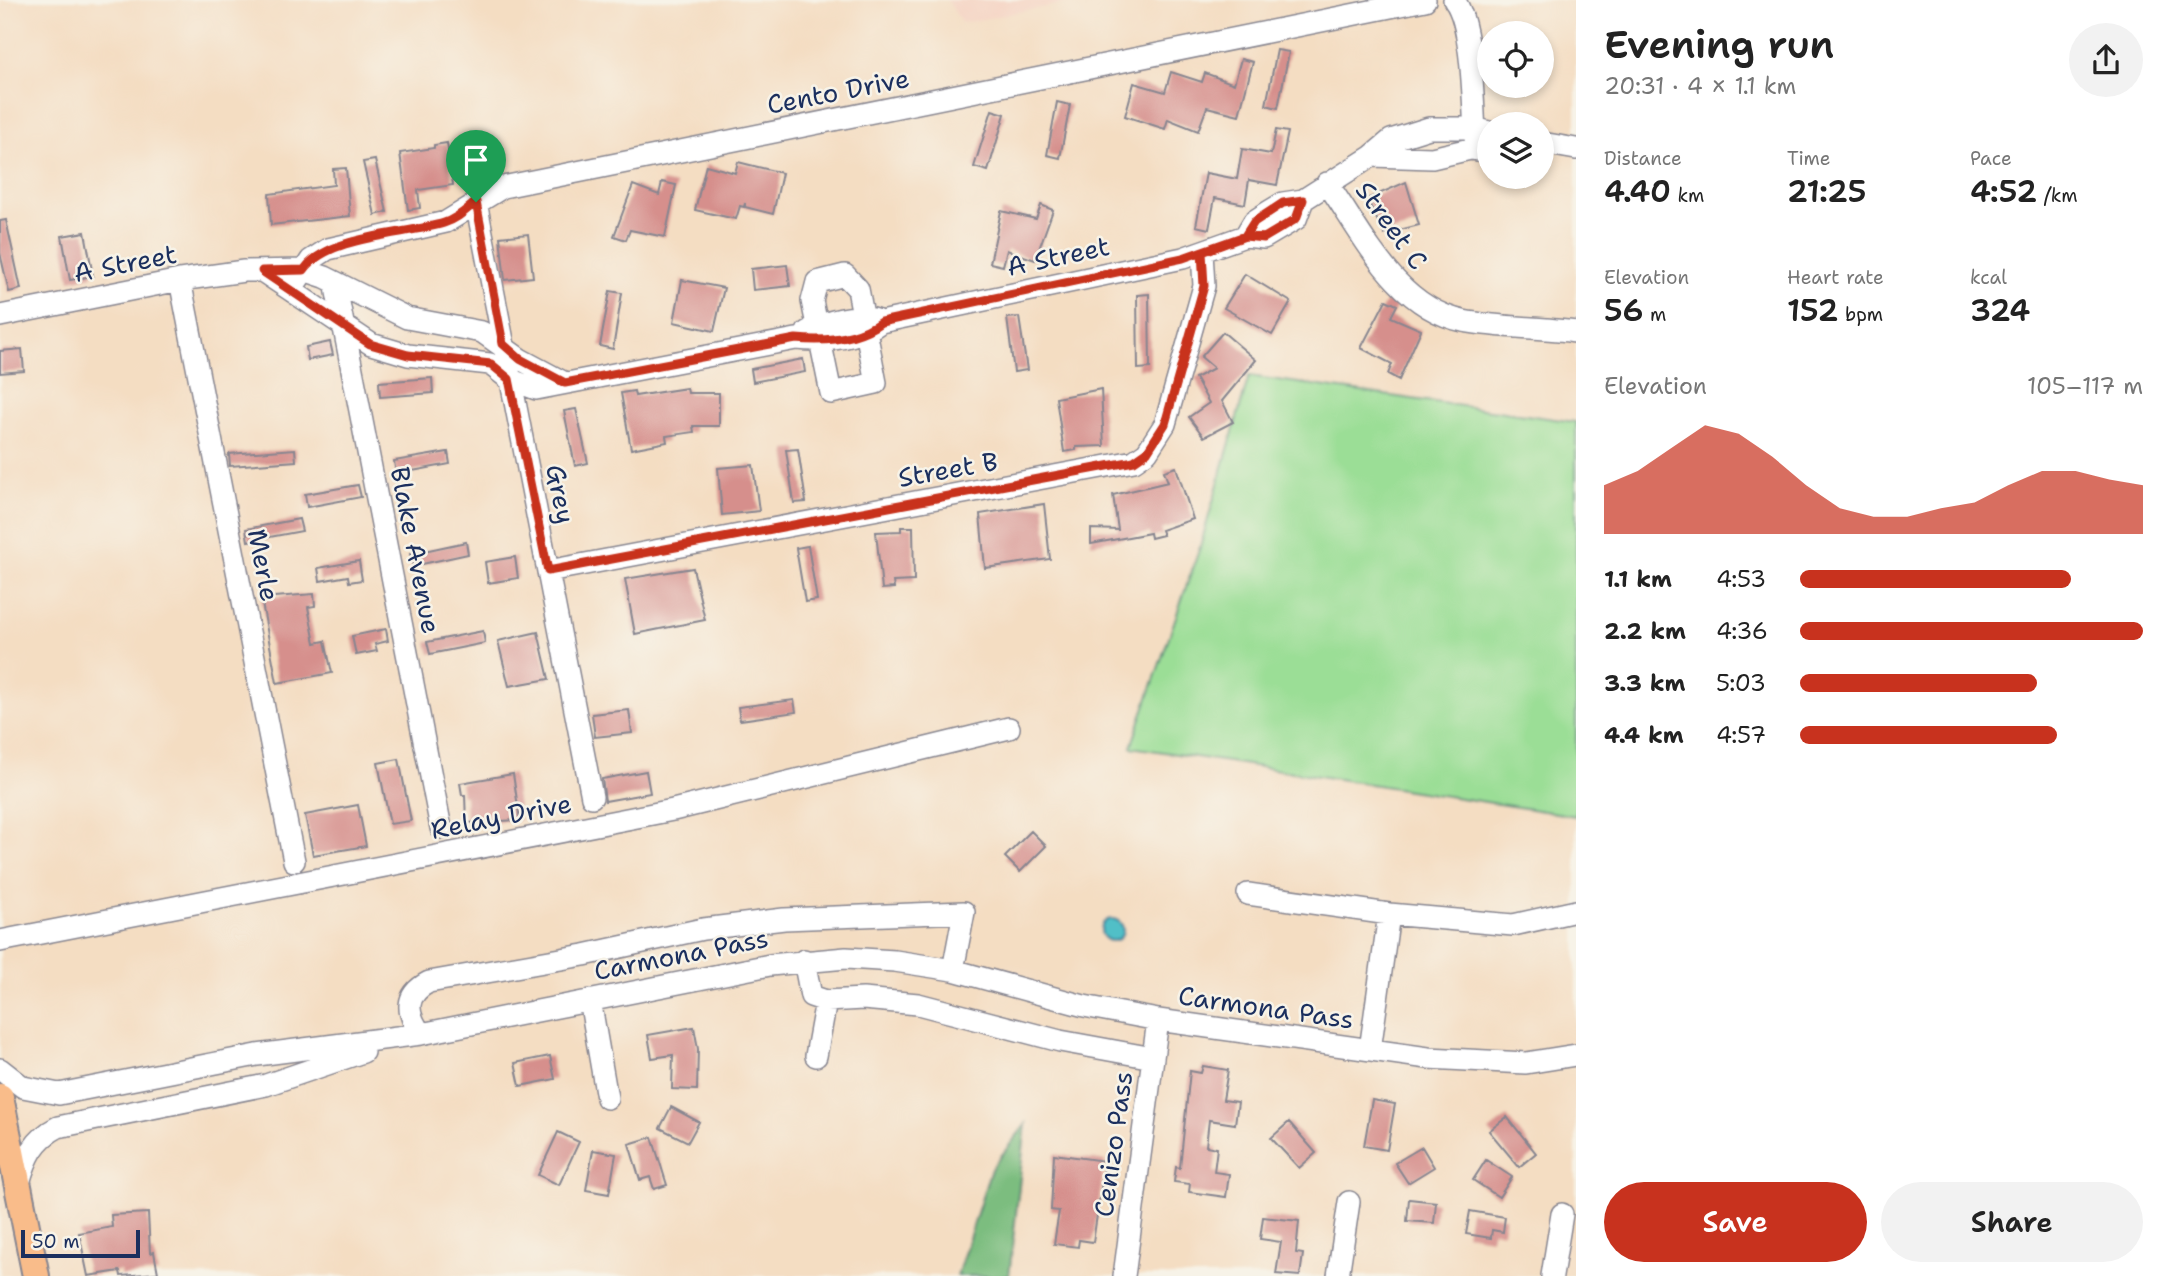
<!DOCTYPE html>
<meta charset="utf-8">
<style>
:root{--surface:#fff;--page:#f2f2f2;--text:#222;--muted:#767676;--accent:#c8321e}
body{margin:0;font-family:"Shantell Sans",sans-serif;background:var(--page);color:var(--text);height:100vh;display:flex;flex-direction:column;font-size:26px;white-space:nowrap}
*{box-sizing:border-box;margin:0}
p{font-size:23px;color:var(--muted)}
.icon{flex:none;width:38px;height:38px;fill:none;stroke:currentColor;stroke-width:2;stroke-linecap:round;stroke-linejoin:round}
.map{position:relative;flex:1;overflow:hidden}
.drawer{display:flex;flex-direction:column;background:var(--surface);width:595px}
.drawer>*{flex:none}
.buttons{position:absolute;left:1477px;top:21px;display:grid;gap:14px}
.buttons a{display:grid;place-items:center;width:77px;height:77px;border-radius:50%;background:var(--surface);box-shadow:0 4px 10px #0003;font-size:35px}
.scale{position:absolute;left:21px;bottom:18px;width:119px;box-sizing:border-box;padding-left:7px;border:4px solid #1b2f5e;border-top:0;font-size:19px;line-height:24px;white-space:nowrap;color:#1b2f5e;-webkit-text-stroke:5px #f7f3e8;paint-order:stroke}
.pin{position:absolute;display:grid;place-items:center;width:60px;height:60px;color:#fff;margin:-72px -30px;border-radius:50% 50% 50% 0;rotate:-45deg;box-shadow:0 0 7px #0007}
.pin .icon{rotate:45deg}
.round{display:grid;place-items:center;flex:none;width:74px;height:74px;border-radius:37px;background:var(--page)}
.headline{display:flex;align-items:center;justify-content:space-between;height:119px;padding:0 28px}
h1{font-size:38px;font-weight:600;line-height:52px}
.metrics{display:grid;grid-template-columns:repeat(3,1fr);gap:10px;height:119px;padding:7px 28px}
.metrics div{display:grid;align-content:center}
.metrics b{font-size:30px;font-weight:600}
.metrics small{font-size:19px;font-weight:400}
.metrics p{font-size:19px}
.chart{height:196px;padding:14px 28px}
.chart p{display:flex;justify-content:space-between}
.chart svg{width:100%;height:126px;margin-top:7px;fill:var(--accent);opacity:.7}
.button{display:flex;gap:14px;margin-top:auto;padding:14px 28px}
.button a{flex:1;height:80px;border-radius:42px;background:var(--accent);color:#fff;font-size:28px;font-weight:600;line-height:80px;text-align:center}
.button a+a{background:var(--page);color:var(--text)}
ul{padding:0 28px;list-style:none;font-size:23px}
li{display:grid;grid-template-columns:112px 84px 1fr;align-items:center;height:52px}
li i{height:18px;border-radius:9px;background:var(--accent)}
main{display:flex;flex:1;min-height:0}
.map>svg:first-child{display:block}
.built{fill:#f5d3c2}
.green{fill:#9bde96;stroke:#5b867a;stroke-width:2}
.forest{fill:#7cbd7f;stroke:#4c766e;stroke-width:2}
.water{fill:#51bfc7;stroke:#367792;stroke-width:2}
.building{fill:#d68f8c}
.lines{fill:none;stroke-linecap:round;stroke-linejoin:round}
.minor-casing{stroke:#888690;stroke-width:24}
.major-casing{stroke:#888690;stroke-width:30}
.minor{stroke:#fff;stroke-width:21}
.major{stroke:#f9bc8a;stroke-width:26}
.route-casing{stroke:#fff;stroke-width:14}
.route{stroke:#c8321e;stroke-width:9}
.labels{text-anchor:middle;dominant-baseline:central;stroke-width:5;stroke-linejoin:round;paint-order:stroke}
.street-label{font-size:26px;fill:#1b2f5e;stroke:#f7f3e8}
</style>
<main>
<div class="map">
<svg width="1576" height="1276" viewBox="0 0 1576 1276">
<rect width="100%" height="100%" fill="#f7f3e8"/>
<filter id="ink" filterUnits="userSpaceOnUse"><feTurbulence type="fractalNoise" baseFrequency=".0143" numOctaves="2"/><feDisplacementMap in="SourceGraphic" scale="14" xChannelSelector="R" yChannelSelector="G"/><feConvolveMatrix kernelMatrix="1 2 1 2 8 2 1 2 1" color-interpolation-filters="sRGB"/></filter>
<filter id="wash" filterUnits="userSpaceOnUse"><feTurbulence type="fractalNoise" baseFrequency=".00686" numOctaves="4" result="noise"/><feDisplacementMap in="SourceGraphic" scale="28" xChannelSelector="R" yChannelSelector="G"/><feGaussianBlur stdDeviation="1.57" result="paint"/><feColorMatrix in="noise" values="0 0 0 0 0 0 0 0 0 0 0 0 0 0 0 0 0 1.4 0 .05"/><feComposite in="paint" operator="in"/></filter>
<g filter="url(#wash)">
<rect width="100%" height="100%" fill="#f4ddc2"/>
<path class="built" d="M947,0H1082L962,23Z"/>
<path class="green" d="M1249,376L1576,422V816L1131,747L1200,547Z"/>
<path class="forest" d="M1026,1124L1009,1276H957L991,1169Z"/>
<path class="water" d="M1101 930a11 11 0 1 1 22 0a11 11 0 1 1-22 0Z"/>
<g id="blocks">
<path class="building" d="M1277,50L1289,52L1278,108L1266,105Z
M1241,59L1253,62L1239,115L1207,107L1198,131L1168,119L1165,129L1125,116L1134,83L1165,92L1171,72L1202,82L1205,73L1234,84Z
M1057,102L1070,105L1060,158L1047,155Z
M992,110L1005,114L988,171L974,167Z
M1276,130L1288,132L1277,185L1249,180L1245,204L1215,198L1209,229L1196,226L1206,173L1237,179L1242,149L1271,154Z
M447,143L453,185L418,190L420,208L408,210L400,153L434,148V145Z
M375,160L387,212L375,215L363,162Z
M738,162L782,173L773,214L745,207V203L744,207L740,206L736,219L695,210L706,165L735,173Z
M346,168L350,216L271,225L269,194L334,185L333,169Z
M662,182L676,185L665,237L630,230L626,240L614,236L633,185L659,195Z
M1406,182L1419,225L1384,234L1367,199Z
M1041,205L1053,210L1035,260L1007,250L1003,266L990,263L1001,211L1036,219Z
M6,220L21,289L9,292L0,253V221Z
M85,232L93,276L70,280L62,236Z
M528,234L533,277L505,280L500,237Z
M787,265L790,286L753,290L751,269Z
M1245,274L1291,302L1272,335L1224,308Z
M682,280L724,288L714,331L674,322Z
M610,291L622,293L613,349L600,346Z
M1149,294L1150,368L1138,369L1137,295Z
M1386,300L1397,305L1391,317L1421,330L1399,380L1388,374L1392,364L1361,348Z
M1019,317L1027,370L1014,372L1007,318Z
M1223,332L1256,360L1222,401L1233,422L1204,437L1189,417L1209,403L1195,378L1214,368L1201,357Z
M330,342L333,355L308,360L306,347Z
M22,349L24,371L0,373V351Z
M803,359L805,372L753,382L751,369Z
M432,378L433,393L380,397L379,382Z
M687,388L688,393H719V426H693L694,432L666,436L667,442L631,449L621,393L634,391L635,396Z
M1101,389L1104,446L1076,447V450L1064,452L1056,398Z
M576,409L588,463L575,466L564,411Z
M295,449L296,461L230,466L229,454Z
M798,449L806,502L794,503L786,450Z
M448,452L450,464L396,474L394,461Z
M753,465L759,511L722,515L718,468Z
M1176,467L1193,519L1161,530L1163,535L1151,538L1150,533L1091,544V529L1118,530L1113,495L1168,482L1164,471Z
M358,485L361,497L307,507L305,494Z
M1044,504L1050,559L985,568L980,514Z
M299,519L302,531L248,541L246,529Z
M901,527H913L914,581L893,582L894,588L882,589L876,532L901,531Z
M466,542L468,554L413,566L410,554Z
M808,546L817,600L805,602L796,548Z
M515,557L518,578L488,583L485,562Z
M359,561L362,580L349,582L348,576L320,581L318,568Z
M693,568L705,620L635,634L625,579Z
M314,594L315,606L308,607L315,643L325,641L332,673L277,683L261,598Z
M386,629L388,641L375,644L377,651L356,655L352,636Z
M483,631L485,643L430,654L427,642Z
M538,632L549,679L509,686L498,641Z
M794,700L796,712L740,720L738,707Z
M629,710L632,733L595,737L592,714Z
M399,759L411,821L390,824L378,763Z
M646,771L650,793L605,801L602,779Z
M513,774L520,820L466,823L465,795H462L460,783Z
M358,805L366,846L313,855L305,815Z
M1031,831L1046,846L1020,872L1005,857Z
M694,1027L698,1049L697,1090L672,1089L673,1055L652,1058L648,1035Z
M550,1056L555,1079L520,1086L515,1063Z
M1203,1066L1228,1070L1223,1100L1238,1102L1235,1124L1209,1120L1206,1146L1217,1148L1214,1172L1229,1174L1226,1197L1189,1192L1190,1184L1174,1182L1176,1167L1180,1168L1190,1071L1201,1073Z
M1372,1100L1395,1104L1387,1150L1364,1146Z
M671,1107L699,1122L688,1142L660,1128Z
M1507,1117L1536,1153L1519,1167L1489,1131Z
M1289,1122L1316,1153L1299,1168L1271,1138Z
M558,1132L579,1142L559,1185L538,1175Z
M652,1137L667,1185L654,1189L650,1177L640,1180L629,1144Z
M1422,1147L1434,1167L1408,1183L1395,1163Z
M593,1150L616,1154L609,1194L586,1190Z
M1054,1154L1105,1161L1093,1242L1079,1240L1078,1247L1054,1244L1059,1211L1051,1210Z
M1486,1160L1512,1177L1499,1197L1473,1180Z
M1409,1199L1436,1202L1434,1223L1407,1221Z
M1470,1211L1505,1217L1503,1232L1492,1230L1491,1238L1466,1234Z
M148,1213L150,1253L154,1252L158,1273L121,1276L120,1271L88,1276L79,1233L112,1227L111,1215Z
M1263,1217L1299,1221L1296,1253L1303,1254L1300,1276L1276,1274L1281,1242L1260,1239Z"/>
</g>
</g>
<g filter="url(#ink)">
<use href="#blocks" fill-opacity="0" stroke="#888690" stroke-width="2"/>
<g class="lines">
<defs>
<path id="minor" d="M1454,0C1474,25 1473,115 1476,150
M1542,143L1576,149
M1372,156L1432,158L1487,145
M1327,183C1363,234 1396,307 1463,321C1500,328 1539,327 1576,332
M476,202L592,797
M1245,236L1254,221L1268,212L1283,203L1303,200L1372,156L1391,140L1429,128H1474L1489,132
M262,271L371,344L408,355L490,364L509,379L536,389L796,339C826,342 856,340 881,322L1183,258L1245,236L1264,238L1296,219L1303,200
M845,275L858,289L876,383L831,393L812,301L817,282Z
M180,280L294,861
M335,282L441,828
M291,290L311,260L328,249L446,222L503,187L1425,0
M0,316L180,280L244,271L304,270L325,277L407,318L482,332L520,359L565,383
M807,332C825,321 855,313 876,320
M548,571L1134,461L1147,452L1165,424L1204,286L1202,252
M1248,894L1389,914
M0,941L673,810L1009,728
M804,960L811,996L826,1001L863,999L918,1004L1060,1041L1153,1058
M590,1000L607,1098
M421,1034C406,1013 404,995 429,982L584,955L703,929L784,919L964,912L953,970
M1370,1050L1389,914L1513,925L1576,911
M816,1056L826,1001
M0,1069L23,1087L59,1094L257,1055L421,1034L770,965L846,958L895,961L953,970L1084,1006L1158,1020L1428,1058L1526,1063L1576,1055
M19,1183C26,1158 34,1139 58,1127L266,1085L363,1052
M1124,1276L1158,1020
M1338,1276L1349,1202
M1552,1276L1562,1214"/>
<path id="major" d="M0,1097L36,1276"/>
</defs>
<use href="#minor" class="minor-casing"/>
<use href="#major" class="major-casing"/>
<use href="#minor" class="minor"/>
<use href="#major" class="major"/>
</g>
</g>
<g class="lines" filter="url(#ink)">
<defs>
<path id="route" d="M476,202C466,210 457,219 444,223C405,235 328,235 304,270L262,271L370,344L408,355L491,364L509,379L548,571L1134,461L1147,452L1165,424L1204,286L1202,252L1245,236L1254,222L1283,203L1303,200L1296,219L1264,238L1245,236L1183,258L881,322C856,340 826,342 796,339L565,383L520,359L503,344L476,202"/>
</defs>
<use href="#route" class="route-casing"/>
<use href="#route" class="route"/>
</g>
<g class="labels">
<g class="street-label">
<text transform="translate(838 91) rotate(-11)">Cento Drive</text>
<text transform="translate(1392 225) rotate(54)">Street C</text>
<text transform="translate(1058 256) rotate(-12)">A Street</text>
<text transform="translate(125 263) rotate(-11)">A Street</text>
<text transform="translate(948 469) rotate(-10)">Street B</text>
<text transform="translate(561 494) rotate(79)">Grey</text>
<text transform="translate(416 550) rotate(79)">Blake Avenue</text>
<text transform="translate(264 565) rotate(79)">Merle</text>
<text transform="translate(501 816) rotate(-11)">Relay Drive</text>
<text transform="translate(681 954) rotate(-11)">Carmona Pass</text>
<text transform="translate(1266 1007) rotate(8)">Carmona Pass</text>
<text transform="translate(1113 1144) rotate(-82)">Cenizo Pass</text>
</g>
</g>
</svg>
<div class="buttons">
<a><svg class="icon" aria-label="locate" viewBox="0 0 24 24"><circle cx="12" cy="12" r="6"/><path d="M12 2v4M12 18v4M2 12h4M18 12h4"/></svg></a>
<a><svg class="icon" aria-label="layers" viewBox="0 0 24 24"><path d="M12 4l9 5-9 5-9-5zM3 14l9 5 9-5"/></svg></a>
</div>
<div class="scale">50 m</div>
<div class="pin" style="left:476px;top:202px;background:#1e9e55"><svg class="icon" aria-label="arrive" viewBox="0 0 24 24"><path d="M6 21V4h12l-3 4 3 4H6"/></svg></div>
</div>
<section class="drawer">
<div class="headline"><div><h1>Evening run</h1><p>20:31 · 4 × 1.1 km</p></div><a class="round"><svg class="icon" aria-label="share" viewBox="0 0 24 24"><path d="M12 15V3M7 8l5-5 5 5M5 13v7h14v-7"/></svg></a></div>
<div class="metrics">
<div><p>Distance</p><b>4.40<small> km</small></b></div>
<div><p>Time</p><b>21:25</b></div>
<div><p>Pace</p><b>4:52<small> /km</small></b></div>
</div>
<div class="metrics">
<div><p>Elevation</p><b>56<small> m</small></b></div>
<div><p>Heart rate</p><b>152<small> bpm</small></b></div>
<div><p>kcal</p><b>324</b></div>
</div>
<div class="chart"><p><span>Elevation</span>105–117 m</p>
<svg viewBox="0 0 160 44" preserveAspectRatio="none"><path d="M0 44V27L10 22L20 14L30 6L40 9L50 17L60 27L70 35L80 38L90 38L100 35L110 33L120 27L130 22L140 22L150 25L160 27V44z"/></svg>
</div>
<ul>
<li><b>1.1 km</b>4:53<i style="width:79%"></i></li>
<li><b>2.2 km</b>4:36<i style="width:100%"></i></li>
<li><b>3.3 km</b>5:03<i style="width:69%"></i></li>
<li><b>4.4 km</b>4:57<i style="width:75%"></i></li>
</ul>
<div class="button"><a>Save</a><a>Share</a></div>
</section>
</main>
